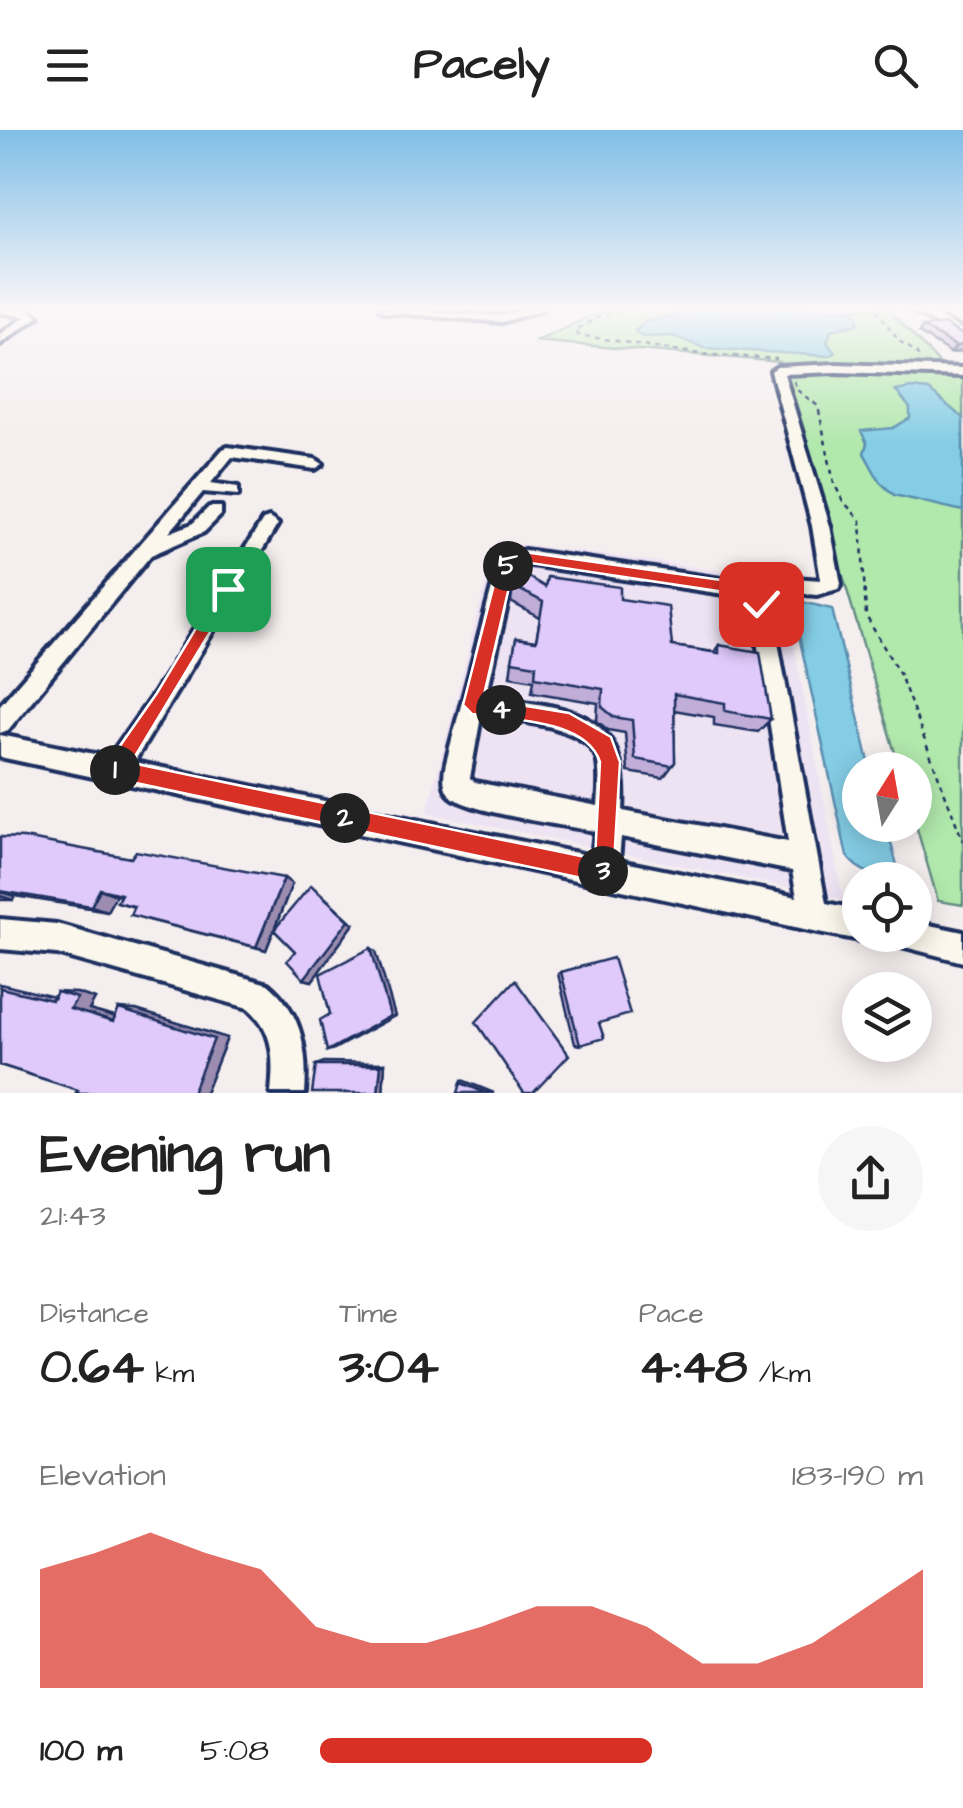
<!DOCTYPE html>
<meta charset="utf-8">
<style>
:root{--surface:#fff;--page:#f6f6f6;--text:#222;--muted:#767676;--accent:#d93025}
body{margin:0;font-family:"Architects Daughter",sans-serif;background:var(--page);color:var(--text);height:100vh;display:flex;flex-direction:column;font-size:38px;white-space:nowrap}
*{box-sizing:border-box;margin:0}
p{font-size:32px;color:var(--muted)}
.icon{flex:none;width:55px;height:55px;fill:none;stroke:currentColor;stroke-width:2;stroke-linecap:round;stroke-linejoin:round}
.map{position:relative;height:963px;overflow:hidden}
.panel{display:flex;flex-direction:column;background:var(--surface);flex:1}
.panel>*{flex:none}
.needle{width:65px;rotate:11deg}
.buttons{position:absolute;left:842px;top:622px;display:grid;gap:20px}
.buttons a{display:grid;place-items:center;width:90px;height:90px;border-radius:50%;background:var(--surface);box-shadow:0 5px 25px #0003;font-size:50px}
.pin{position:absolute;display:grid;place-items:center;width:85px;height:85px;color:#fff;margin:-42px;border-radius:20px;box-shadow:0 5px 15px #0006}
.km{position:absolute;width:50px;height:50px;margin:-25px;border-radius:50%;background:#222;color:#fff;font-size:28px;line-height:50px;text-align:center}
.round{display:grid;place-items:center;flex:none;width:105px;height:105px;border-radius:52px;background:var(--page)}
.summary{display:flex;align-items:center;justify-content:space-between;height:170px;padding:0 40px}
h1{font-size:55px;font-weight:700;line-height:75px}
.figures{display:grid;grid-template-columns:repeat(3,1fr);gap:15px;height:170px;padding:10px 40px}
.figures div{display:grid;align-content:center}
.figures b{font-size:50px;font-weight:700}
.figures small{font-size:28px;font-weight:400}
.figures p{font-size:28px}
.chart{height:280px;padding:20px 40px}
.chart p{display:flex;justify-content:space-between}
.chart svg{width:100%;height:180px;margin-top:10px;fill:var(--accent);opacity:.7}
ul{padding:0 40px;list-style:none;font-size:32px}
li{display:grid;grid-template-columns:160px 120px 1fr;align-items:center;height:75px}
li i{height:25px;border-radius:12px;background:var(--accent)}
header{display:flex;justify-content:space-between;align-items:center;height:130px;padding:0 40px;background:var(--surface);font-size:45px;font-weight:700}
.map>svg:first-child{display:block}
.built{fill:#eee3f3}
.green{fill:#b1e8ac;stroke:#668c85;stroke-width:2.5}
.water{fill:#84cde5;stroke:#5a8eaf;stroke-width:2.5}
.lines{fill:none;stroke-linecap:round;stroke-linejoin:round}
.minor-casing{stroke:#1b2f5e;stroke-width:8}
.path{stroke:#1b2f5e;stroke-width:2.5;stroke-dasharray:5 5;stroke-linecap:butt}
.minor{fill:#fbf7ec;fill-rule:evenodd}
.wall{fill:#c0aed8;stroke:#1b2f5e;stroke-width:2.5}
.shaded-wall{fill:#9c8db0;stroke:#1b2f5e;stroke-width:2.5}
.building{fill:#dfcafb;stroke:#1b2f5e;stroke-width:2.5}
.route{fill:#d93025;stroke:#fff;stroke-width:2.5}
</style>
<header><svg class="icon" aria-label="menu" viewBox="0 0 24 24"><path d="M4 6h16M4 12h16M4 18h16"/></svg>Pacely<svg class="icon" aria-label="search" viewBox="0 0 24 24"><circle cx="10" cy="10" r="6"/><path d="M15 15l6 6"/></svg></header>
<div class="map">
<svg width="963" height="963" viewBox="0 0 963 963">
<rect width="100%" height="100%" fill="#f5eeef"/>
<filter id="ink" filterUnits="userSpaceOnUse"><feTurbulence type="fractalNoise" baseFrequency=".01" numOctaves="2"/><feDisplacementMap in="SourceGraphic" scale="20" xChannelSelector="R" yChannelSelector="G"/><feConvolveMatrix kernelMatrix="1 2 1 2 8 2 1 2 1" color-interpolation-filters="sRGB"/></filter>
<g filter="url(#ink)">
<path class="built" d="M496,411L781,448L843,769L427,683Z"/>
<path class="green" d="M612,179H888L942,236L963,246V775L938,771L915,692V640H900L780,232L534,211C562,204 582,185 612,179Z"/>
<path class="water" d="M706,179H851L858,186V194L831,200L827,212L835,223L828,226L704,218L673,206L642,207L635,201L646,191Z
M911,258L929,260L963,288V381L894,365L880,352L864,323L867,313L861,301L893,298L910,288V278L896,261Z
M798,471L832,479L871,640H860V695H886L898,739V745C881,751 857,741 847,726L793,478Z"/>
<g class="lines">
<defs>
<path id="minor" d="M0,179H29L38,187L0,214V204L25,187L0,182Z
M380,179L502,186L526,179H544L502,192L385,182Z
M910,179H923L963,200V209Z
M836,234L963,238V246L836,242L784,244L830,396L841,454L838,459L817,465L771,461L765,466L771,474L826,773L860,780V805H870L860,810L814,801L0,627V605L109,627L155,562L263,390L269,388L278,394L134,632L592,726L595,701C568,696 463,682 449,664C439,651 447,631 450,617L497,439L504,426L524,420L742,452L751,456L767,446L821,450L812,396L771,241L777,237ZM524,434L737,466L752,478L788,712L623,681C629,577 570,578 486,567L515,440ZM481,586C512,591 585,593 597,628C601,643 599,661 598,676L475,652L470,648ZM621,707L792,741L797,767L619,731Z
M228,317L315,329L323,334L315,339L232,327L211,353L238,357V365L203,362L169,403L192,394L209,377H221V385L204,402L151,425L8,600L0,603V575L223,319Z
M0,789L57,794L268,854C302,882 308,921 305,963H271C274,930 275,901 248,878L57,824L0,819Z
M915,792L963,802V832L897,815L892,805H915Z"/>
</defs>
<use href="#minor" class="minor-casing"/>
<path class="path" d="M629,179L598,187L576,200L578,205L700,224L777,229
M876,179L899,211L916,222L920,230
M794,251L797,260L818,276L834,353L843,371L861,391L866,486L900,545L963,711"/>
<use href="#minor" class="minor"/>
</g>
<path class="wall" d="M923,197L963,221L951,223L919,203Z
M513,456L545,457L620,469L672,516L714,522L719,515L771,589L758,602L714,595V587L674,580L675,632L663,648L628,642L625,603L608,600L597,591L598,573L532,562L534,550L510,546L512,531L536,511L540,488L511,472Z
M0,707L292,754L274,800L354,794L312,851L304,849L295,821L274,800L266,820L144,789L134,777L117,772L120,766L116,765L107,781L15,766L13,770H0Z
M561,842L599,893L580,915L575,914L558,844Z
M0,854L54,867L77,863L95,869L89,880L115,887L136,880L227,908L205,963H76L78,960L0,935Z
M324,932L385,933L383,963L316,935Z"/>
<path class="shaded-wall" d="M963,215V221L951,223L956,216Z
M284,748L292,754L266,820L256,817Z
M100,759L116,765L107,781L91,776Z
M318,761L354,794L312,851L304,849Z
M0,762L15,766L13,770L0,766Z
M371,818L376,821L395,886L334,919L327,921Z
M57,862L77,863L95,869L89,880L130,892H113L70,879Z
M119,879L136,880L227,908L205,963H192Z
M385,933L383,963H378L381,935Z
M462,950L494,963H486L461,953Z"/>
<path class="building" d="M944,194L963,205V215L956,216L923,197Z
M523,444L545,457L547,447L620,457V469L668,476L672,516L719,523V515L760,522L771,589L725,581V573L674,564L675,632L672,636L635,629L632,590L614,587L602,577L603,559L535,547L536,535L512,531L516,508L536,511L543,472L513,456Z
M0,707L24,708L131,728L136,721L284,748L256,817L130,785L134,776L117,772L121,764L100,759L91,776L0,761Z
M311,755L349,790L304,849L287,831L295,821L274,800Z
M371,818L390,886L327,921L320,890L330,884L320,844Z
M613,828L630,884L599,893L604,908L580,915L561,842Z
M515,850L569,925L533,963H524L476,892Z
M0,858L52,870L57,862L77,868L70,879L113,892L119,879L214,909L192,963H76L78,960L0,935Z
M316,935H381L378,963H312Z
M461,953L486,963H458Z"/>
</g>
<linearGradient id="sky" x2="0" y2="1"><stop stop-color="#80bee7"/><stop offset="0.57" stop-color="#faf7f8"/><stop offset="1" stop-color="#faf7f8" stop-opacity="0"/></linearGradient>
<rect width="963" height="314" fill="url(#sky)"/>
<path class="route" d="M524,422L742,453L769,474L761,480L738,464L524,432L513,440L483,569L569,583L611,607L620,632L613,750L605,753L108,647V633L157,563L222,455L228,453L236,459L131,633L595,729L600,632C586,589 510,590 472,584L463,575L498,439L506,427Z"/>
</svg>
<div class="buttons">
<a><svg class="needle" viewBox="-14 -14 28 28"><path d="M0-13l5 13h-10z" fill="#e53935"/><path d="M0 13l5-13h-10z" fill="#767676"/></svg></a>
<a><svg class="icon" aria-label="locate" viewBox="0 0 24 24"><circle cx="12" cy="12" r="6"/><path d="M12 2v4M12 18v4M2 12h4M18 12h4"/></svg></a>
<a><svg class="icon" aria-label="layers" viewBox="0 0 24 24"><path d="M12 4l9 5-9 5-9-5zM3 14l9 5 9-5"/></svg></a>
</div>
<div class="pin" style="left:228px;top:459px;background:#1e9e55"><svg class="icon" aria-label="arrive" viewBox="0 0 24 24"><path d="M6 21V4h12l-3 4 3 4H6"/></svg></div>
<div class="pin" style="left:761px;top:474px;background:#d93025"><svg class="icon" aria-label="check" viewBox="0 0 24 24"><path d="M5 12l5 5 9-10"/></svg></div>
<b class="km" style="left:115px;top:640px">1</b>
<b class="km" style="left:345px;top:688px">2</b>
<b class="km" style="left:603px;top:741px">3</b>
<b class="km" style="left:501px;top:580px">4</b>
<b class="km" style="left:508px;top:436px">5</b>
</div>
<section class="panel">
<div class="summary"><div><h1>Evening run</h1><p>21:43</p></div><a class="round"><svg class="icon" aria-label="share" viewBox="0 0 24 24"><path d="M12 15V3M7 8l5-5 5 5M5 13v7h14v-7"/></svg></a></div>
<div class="figures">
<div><p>Distance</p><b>0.64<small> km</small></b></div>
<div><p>Time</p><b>3:04</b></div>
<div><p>Pace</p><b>4:48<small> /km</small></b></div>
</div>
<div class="chart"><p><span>Elevation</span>183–190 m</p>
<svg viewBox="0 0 160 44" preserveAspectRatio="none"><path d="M0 44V15L10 11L20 6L30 11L40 15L50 29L60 33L70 33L80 29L90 24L100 24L110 29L120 38L130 38L140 33L150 24L160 15V44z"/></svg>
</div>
<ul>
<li><b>100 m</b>5:08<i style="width:55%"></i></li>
</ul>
</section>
